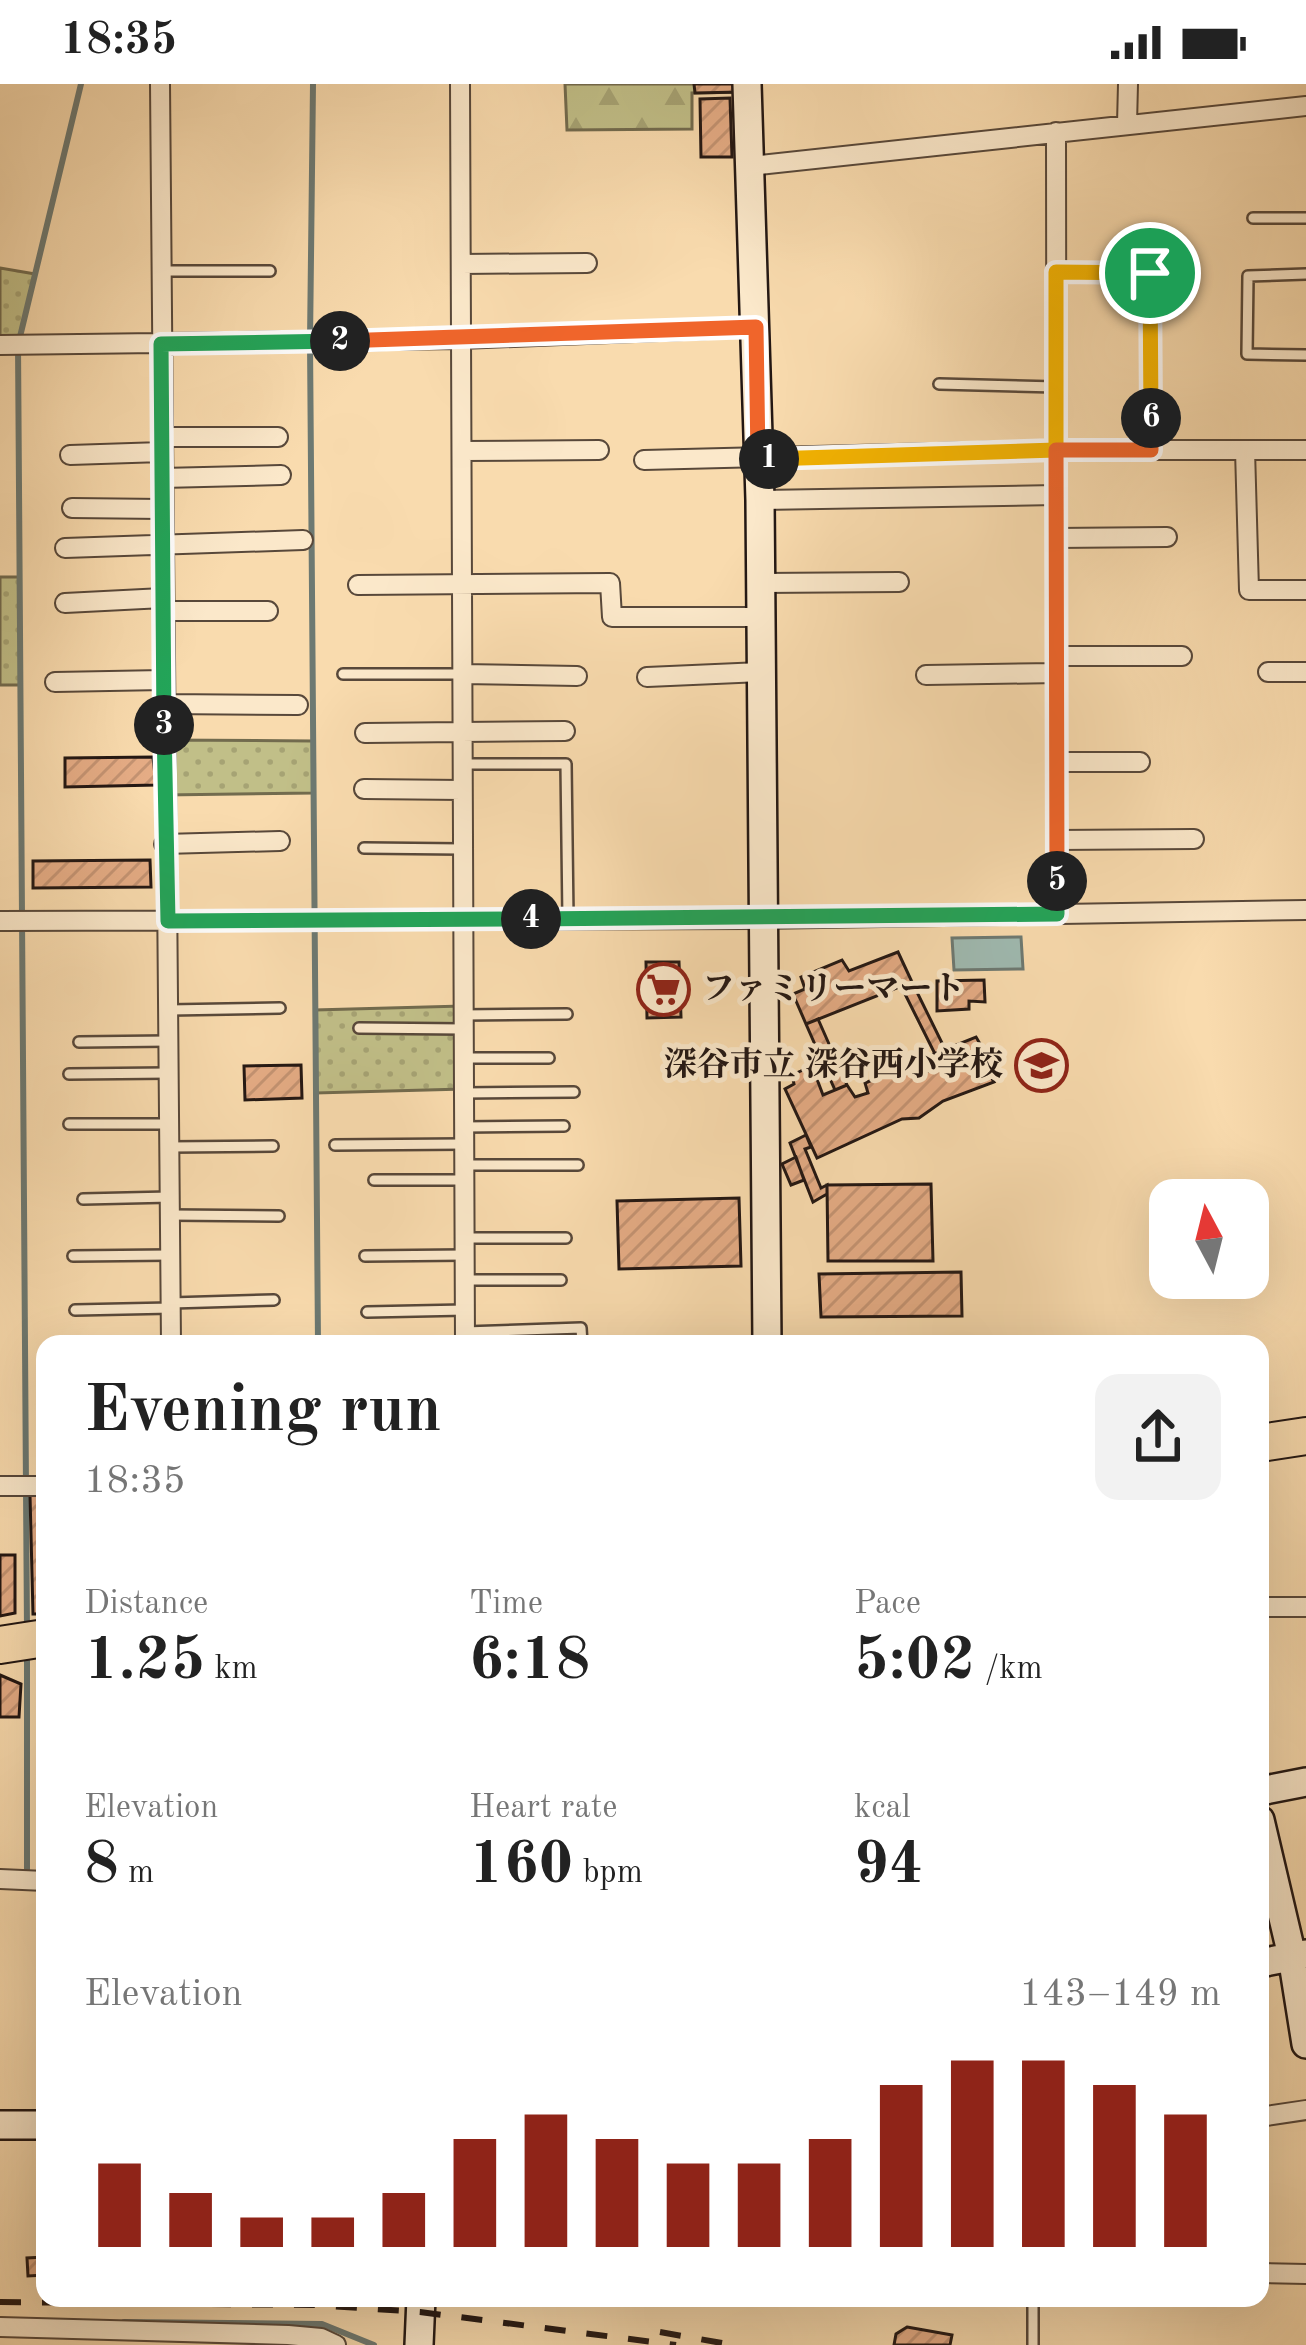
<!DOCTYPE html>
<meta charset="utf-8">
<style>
:root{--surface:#fff;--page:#f2f2f2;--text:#222;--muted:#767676;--accent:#8f2418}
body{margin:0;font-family:"Old Standard TT","Noto Serif JP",serif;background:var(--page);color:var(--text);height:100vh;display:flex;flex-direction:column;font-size:45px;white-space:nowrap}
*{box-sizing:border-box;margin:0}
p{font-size:39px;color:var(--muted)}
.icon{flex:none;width:66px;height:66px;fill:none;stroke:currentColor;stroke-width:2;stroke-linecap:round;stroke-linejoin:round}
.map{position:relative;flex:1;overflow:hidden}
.panel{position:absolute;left:36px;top:1251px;width:1233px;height:972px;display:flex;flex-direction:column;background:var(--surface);border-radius:24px;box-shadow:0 12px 48px #0002}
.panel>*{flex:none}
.needle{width:78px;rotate:353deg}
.buttons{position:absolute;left:1149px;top:1095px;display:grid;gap:24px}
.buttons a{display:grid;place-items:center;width:120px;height:120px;border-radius:24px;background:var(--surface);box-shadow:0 12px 48px #0002;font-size:60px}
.pin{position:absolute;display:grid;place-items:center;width:102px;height:102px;color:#fff;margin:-51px;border:6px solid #fff;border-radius:50%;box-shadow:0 3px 12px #0007}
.km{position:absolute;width:60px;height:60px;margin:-30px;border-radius:50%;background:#222;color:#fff;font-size:33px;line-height:60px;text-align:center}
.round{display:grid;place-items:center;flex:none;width:126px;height:126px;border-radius:24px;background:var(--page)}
.head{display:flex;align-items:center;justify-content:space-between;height:204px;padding:0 48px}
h1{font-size:66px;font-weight:800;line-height:90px}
.metrics{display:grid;grid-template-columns:repeat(3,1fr);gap:18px;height:204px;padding:12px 48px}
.metrics div{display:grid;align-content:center}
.metrics b{font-size:60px;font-weight:800}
.metrics small{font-size:33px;font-weight:400}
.metrics p{font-size:33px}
.chart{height:336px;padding:24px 48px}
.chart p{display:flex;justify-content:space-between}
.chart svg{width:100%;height:216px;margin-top:12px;stroke:var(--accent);stroke-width:6}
.status{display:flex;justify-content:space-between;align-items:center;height:84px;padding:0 60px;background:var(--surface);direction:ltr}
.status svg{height:33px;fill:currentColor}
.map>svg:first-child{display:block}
.grass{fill:url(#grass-dots);stroke:#726b4e;stroke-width:3}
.forest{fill:url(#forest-firs);stroke:#726b4e;stroke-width:3}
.water{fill:#9fbab1;stroke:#6d7972;stroke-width:3}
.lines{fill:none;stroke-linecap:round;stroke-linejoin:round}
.stream{stroke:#6d7972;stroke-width:6}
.building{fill:url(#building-hatch);stroke:#231713;stroke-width:3}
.lane-casing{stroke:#58483a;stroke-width:14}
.street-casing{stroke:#58483a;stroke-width:22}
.secondary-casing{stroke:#231713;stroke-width:32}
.highway-casing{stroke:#231713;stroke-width:40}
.lane{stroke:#fbe8ca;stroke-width:9}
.street{stroke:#fbe8ca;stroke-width:18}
.secondary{stroke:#fbe8ca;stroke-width:27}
.highway{stroke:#f9dbae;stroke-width:36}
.rail{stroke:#231713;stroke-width:6;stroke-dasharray:21 21;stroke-linecap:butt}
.split-1-casing{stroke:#fff;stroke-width:24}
.split-2-casing{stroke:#fff;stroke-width:24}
.split-3-casing{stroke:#fff;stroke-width:24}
.split-4-casing{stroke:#fff;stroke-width:24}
.split-5-casing{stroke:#fff;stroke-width:24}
.split-6-casing{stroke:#fff;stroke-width:24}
.split-7-casing{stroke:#fff;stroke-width:24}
.split-1{stroke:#f5b400;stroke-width:15}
.split-2{stroke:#f0652b;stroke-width:15}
.split-3{stroke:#22a559;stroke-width:15}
.split-4{stroke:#22a559;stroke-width:15}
.split-5{stroke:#22a559;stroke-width:15}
.split-6{stroke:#f0652b;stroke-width:15}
.split-7{stroke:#f5b400;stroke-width:15}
.labels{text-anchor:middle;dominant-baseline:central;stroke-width:10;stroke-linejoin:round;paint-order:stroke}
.poi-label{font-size:33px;font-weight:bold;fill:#231713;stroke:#fbe8ca;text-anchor:start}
</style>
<div class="status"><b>18:35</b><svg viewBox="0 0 49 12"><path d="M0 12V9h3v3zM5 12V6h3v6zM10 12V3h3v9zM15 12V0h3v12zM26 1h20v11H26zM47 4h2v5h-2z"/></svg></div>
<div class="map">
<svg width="1306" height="2261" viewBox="0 0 1306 2261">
<defs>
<pattern id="grass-dots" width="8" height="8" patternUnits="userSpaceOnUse" patternTransform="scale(3)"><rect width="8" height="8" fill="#c1bf88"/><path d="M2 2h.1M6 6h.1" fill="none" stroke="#a6a374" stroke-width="1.8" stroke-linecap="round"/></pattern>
<pattern id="forest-firs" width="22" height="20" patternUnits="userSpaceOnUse" patternTransform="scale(3)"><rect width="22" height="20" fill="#c1bf88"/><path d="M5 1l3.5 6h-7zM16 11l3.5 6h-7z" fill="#a6a374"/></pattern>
<pattern id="building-hatch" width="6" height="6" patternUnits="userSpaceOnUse" patternTransform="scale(3)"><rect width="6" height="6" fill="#e5ac85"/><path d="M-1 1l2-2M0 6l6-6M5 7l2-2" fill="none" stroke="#c49372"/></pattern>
</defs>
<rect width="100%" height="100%" fill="#f9dbae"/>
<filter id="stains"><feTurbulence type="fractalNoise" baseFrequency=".00167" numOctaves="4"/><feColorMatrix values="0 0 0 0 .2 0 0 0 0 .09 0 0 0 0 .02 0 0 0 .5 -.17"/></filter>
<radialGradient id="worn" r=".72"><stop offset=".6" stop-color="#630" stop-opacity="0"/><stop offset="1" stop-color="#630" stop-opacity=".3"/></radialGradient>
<path class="grass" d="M0,184L35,190L18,261H0Z
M0,493H20L21,601H0Z
M164,656L313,657V709L164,711Z
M462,922L463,1005L316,1009L315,926Z"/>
<path class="forest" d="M565,0H747V8L692,9V45L567,46Z"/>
<path class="water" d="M1021,853L1023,885L954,886L952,854Z"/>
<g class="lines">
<path class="stream" d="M313,0L310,258L318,1260
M27,1547L18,261L81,0
M27,1572V1793
M124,2238L322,2240L374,2261"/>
</g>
<path class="building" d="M694,0H740V8L695,9Z
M730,14L732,73H701L700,15Z
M153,673L156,701L65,703V674Z
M150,776L151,803L33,804V777Z
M898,868L912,898L806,940L793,910L805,905L801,893L842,876L849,887Z
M646,878H679L681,933L647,934Z
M984,896L985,918L969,917V925L937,927V897Z
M912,898L945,965L935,970L901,902Z
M818,935L847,1001L835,1006L806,940Z
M976,953L989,975L988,988L994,998L943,1017L919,1034L902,1035L817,1074L785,1005L794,1000L792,991L812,982L823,1011L847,1001L855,1013L868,1009L865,999L907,982L915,992L928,987L921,975Z
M301,981L302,1014L245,1016L244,982Z
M806,1051L811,1063L805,1065L821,1104L827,1101V1110L813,1118L790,1059Z
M796,1073L804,1096L791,1101L782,1080Z
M931,1100L933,1177H828L827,1101Z
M739,1114L741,1182L619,1185L617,1117Z
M961,1188L962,1232L821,1233L819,1190Z
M30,1411H45V1530H33Z
M0,1471H15V1529L0,1532Z
M0,1591L21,1600L19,1633H0Z
M45,2173V2191L28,2192L27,2174Z
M907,2243L952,2251L950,2261H894L896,2250Z"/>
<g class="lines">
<defs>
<path id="lane" d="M1253,134H1306
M161,187H270
M1056,188L1150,189L1151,365
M1306,190L1248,192L1247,270L1306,271
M939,300L1056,303
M343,590H462
M462,680H566L568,834
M364,764L462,765
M169,926L280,924
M462,931L567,930
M359,944L463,945
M79,958L169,957
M463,974H549
M69,990L169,989
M463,1009L574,1008
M69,1040H170
M463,1043L564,1042
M335,1061L464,1060
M170,1063L273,1062
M464,1081H578
M374,1096H464
M83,1115L170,1113
M170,1131L279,1132
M464,1154H566
M73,1172L170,1171
M365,1172L465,1171
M465,1196H561
M171,1219L274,1216
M75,1226L171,1224
M367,1228L465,1226
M465,1248L581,1244L582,1260
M1033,2214V2261"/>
<path id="street" d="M160,0L171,1260
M460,0L465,1260
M1127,40L1128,0
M1056,48L1057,830
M750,82L1306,22
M461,180L587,179
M0,261L462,255L756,243
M162,353H278
M1245,366L1249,506H1306
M462,367L599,366
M70,371L162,368
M644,376L1056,366H1306
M162,394L281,391
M760,416L1056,411
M72,424L162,425
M1056,454L1167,453
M65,464L303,456
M760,499L899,498
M358,501L610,499L612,533H760
M65,519L163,514
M163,527H268
M1056,572H1182
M1268,588H1306
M462,590L577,592
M926,591L1057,589
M647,593L761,588
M55,598L163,596
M164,620L298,621
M365,649L565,647
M1057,678H1140
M364,705L462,706
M1057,756L1194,755
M164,760L280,757
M0,837L762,835L1306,826
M0,1402H45
M1260,1523H1306
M0,1795L45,1797
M1260,2033L1306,2026
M1260,2189L1306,2190
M0,2243L288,2251L321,2254L336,2261"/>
<path id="secondary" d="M747,0L760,416L767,1260
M1260,1707L1306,1698
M1260,1736L1292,1872L1306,1960
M1260,1879L1306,1870
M0,2041H45
M419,2261L421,2214"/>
<path id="highway" d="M1260,1359L1306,1352
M0,1561L45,1554"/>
</defs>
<use href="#lane" class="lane-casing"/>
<use href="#street" class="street-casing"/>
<use href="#secondary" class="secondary-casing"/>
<use href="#highway" class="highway-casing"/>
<use href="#lane" class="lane"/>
<use href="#street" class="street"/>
<use href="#secondary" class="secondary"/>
<use href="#highway" class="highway"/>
<path class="rail" d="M0,2218L313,2221L420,2228L676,2261
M660,2248L733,2261"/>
</g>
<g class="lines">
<defs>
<path id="split-1" d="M769,375L1056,366V188L1150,189"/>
<path id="split-2" d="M340,257L756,243L758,375H769"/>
<path id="split-3" d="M164,641L161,260L340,257"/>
<path id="split-4" d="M164,641L168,837L531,835"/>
<path id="split-5" d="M531,835L1057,830V797"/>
<path id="split-6" d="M1057,797L1056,366H1151V334"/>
<path id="split-7" d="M1150,189L1151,334"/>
</defs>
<use href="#split-1" class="split-1-casing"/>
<use href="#split-2" class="split-2-casing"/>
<use href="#split-3" class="split-3-casing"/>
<use href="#split-4" class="split-4-casing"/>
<use href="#split-5" class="split-5-casing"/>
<use href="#split-6" class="split-6-casing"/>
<use href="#split-7" class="split-7-casing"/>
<use href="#split-1" class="split-1"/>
<use href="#split-2" class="split-2"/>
<use href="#split-3" class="split-3"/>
<use href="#split-4" class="split-4"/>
<use href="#split-5" class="split-5"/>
<use href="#split-6" class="split-6"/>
<use href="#split-7" class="split-7"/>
</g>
<defs>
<symbol id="supermarket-ring" viewBox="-11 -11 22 22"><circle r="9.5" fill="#fbe8ca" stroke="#8f2418" stroke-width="1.5"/><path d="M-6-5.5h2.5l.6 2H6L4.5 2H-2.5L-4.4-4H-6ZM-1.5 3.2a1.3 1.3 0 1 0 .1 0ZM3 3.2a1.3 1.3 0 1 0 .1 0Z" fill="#8f2418"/></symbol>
<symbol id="school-ring" viewBox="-11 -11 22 22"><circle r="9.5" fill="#fbe8ca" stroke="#8f2418" stroke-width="1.5"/><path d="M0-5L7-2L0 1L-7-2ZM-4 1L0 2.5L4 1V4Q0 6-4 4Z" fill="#8f2418"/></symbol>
</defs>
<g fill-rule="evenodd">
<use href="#supermarket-ring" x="634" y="876" width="59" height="59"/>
<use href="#school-ring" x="1012" y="952" width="59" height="59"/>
</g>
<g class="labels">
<g class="poi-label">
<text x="702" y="906">ファミリーマート</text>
<text x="1003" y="982" text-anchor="end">深谷市立 深谷西小学校</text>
</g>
</g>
<rect width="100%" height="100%" filter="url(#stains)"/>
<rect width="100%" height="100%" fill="url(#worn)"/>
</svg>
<div class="buttons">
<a><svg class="needle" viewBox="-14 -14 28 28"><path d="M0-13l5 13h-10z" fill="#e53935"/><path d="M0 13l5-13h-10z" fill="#767676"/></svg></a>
</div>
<div class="pin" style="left:1150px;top:189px;background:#1e9e55"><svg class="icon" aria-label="arrive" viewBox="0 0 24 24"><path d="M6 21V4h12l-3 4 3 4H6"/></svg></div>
<b class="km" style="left:769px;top:375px">1</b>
<b class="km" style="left:340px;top:257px">2</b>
<b class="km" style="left:164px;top:641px">3</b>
<b class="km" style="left:531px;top:835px">4</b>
<b class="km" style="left:1057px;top:797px">5</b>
<b class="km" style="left:1151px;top:334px">6</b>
<section class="panel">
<div class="head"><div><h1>Evening run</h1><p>18:35</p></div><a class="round"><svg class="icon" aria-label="share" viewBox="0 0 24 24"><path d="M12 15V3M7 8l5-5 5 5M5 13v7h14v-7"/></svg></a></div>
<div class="metrics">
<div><p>Distance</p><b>1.25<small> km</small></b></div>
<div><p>Time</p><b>6:18</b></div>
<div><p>Pace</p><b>5:02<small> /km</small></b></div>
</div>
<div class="metrics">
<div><p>Elevation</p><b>8<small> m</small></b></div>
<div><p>Heart rate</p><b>160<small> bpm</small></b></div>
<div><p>kcal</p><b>94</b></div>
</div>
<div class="chart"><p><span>Elevation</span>143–149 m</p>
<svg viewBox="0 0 160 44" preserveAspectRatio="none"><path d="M5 44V27M15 44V33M25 44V38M35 44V38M45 44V33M55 44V22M65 44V17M75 44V22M85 44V27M95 44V27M105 44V22M115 44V11M125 44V6M135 44V6M145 44V11M155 44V17"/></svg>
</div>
</section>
</div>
